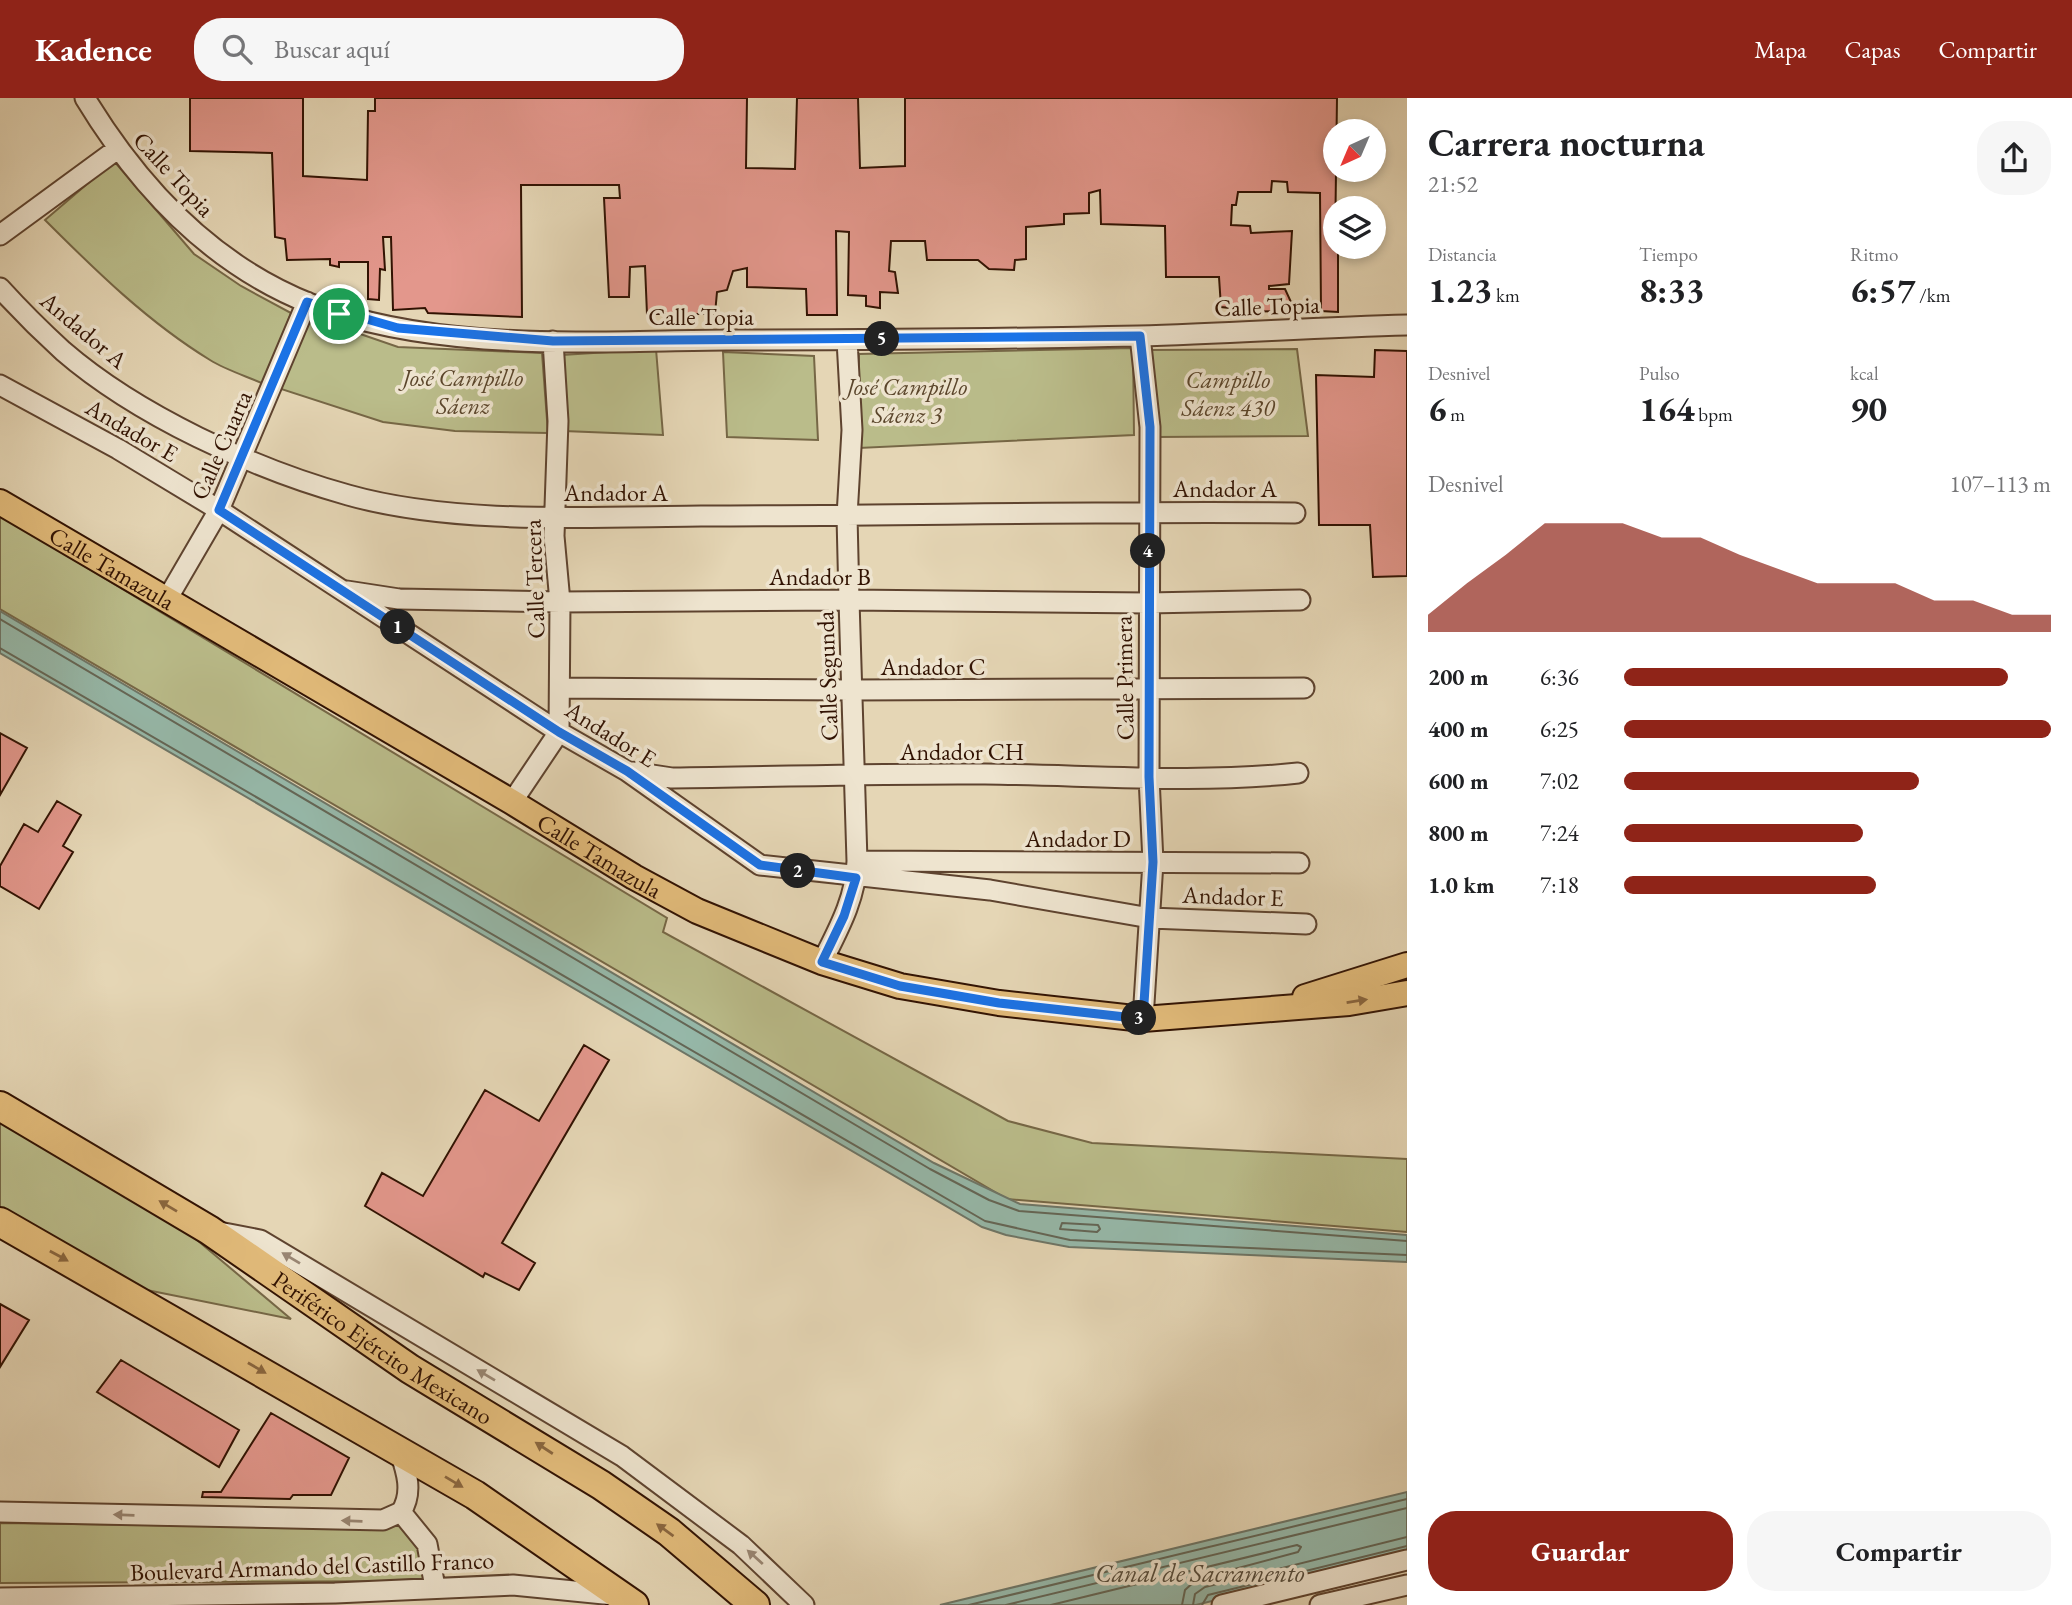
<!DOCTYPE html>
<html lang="es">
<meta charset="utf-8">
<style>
:root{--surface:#fff;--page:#f6f6f6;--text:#202124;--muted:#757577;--accent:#8f2418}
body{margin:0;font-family:"EB Garamond",serif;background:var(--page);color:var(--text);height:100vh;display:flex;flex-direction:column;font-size:26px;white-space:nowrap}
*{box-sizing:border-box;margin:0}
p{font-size:23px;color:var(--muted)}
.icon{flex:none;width:38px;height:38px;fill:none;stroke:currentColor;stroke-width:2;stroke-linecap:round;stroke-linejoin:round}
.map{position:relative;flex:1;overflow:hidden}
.panel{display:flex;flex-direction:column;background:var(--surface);width:665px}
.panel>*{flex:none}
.needle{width:46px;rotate:224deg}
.fabs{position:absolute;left:1323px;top:21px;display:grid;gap:14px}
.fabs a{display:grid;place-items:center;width:63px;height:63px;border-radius:50%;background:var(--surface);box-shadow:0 4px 10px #0003;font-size:35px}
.pin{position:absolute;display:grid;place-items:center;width:60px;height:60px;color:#fff;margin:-30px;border:4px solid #fff;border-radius:50%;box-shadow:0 2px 7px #0007}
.km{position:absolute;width:35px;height:35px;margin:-18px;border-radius:50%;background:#222;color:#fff;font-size:19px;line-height:35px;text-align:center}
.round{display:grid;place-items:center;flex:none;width:74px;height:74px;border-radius:28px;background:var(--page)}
.overview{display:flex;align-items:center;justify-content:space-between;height:119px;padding:0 21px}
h1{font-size:38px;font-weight:700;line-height:52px}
.stats{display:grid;grid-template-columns:repeat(3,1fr);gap:10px;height:119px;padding:7px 21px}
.stats div{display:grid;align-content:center}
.stats b{font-size:35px;font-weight:700}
.stats small{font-size:19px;font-weight:400}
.stats p{font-size:19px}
.chart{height:196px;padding:14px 21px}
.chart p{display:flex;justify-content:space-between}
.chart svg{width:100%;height:126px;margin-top:7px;fill:var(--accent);opacity:.7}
.button{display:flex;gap:14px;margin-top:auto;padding:14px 21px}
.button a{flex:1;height:80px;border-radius:28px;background:var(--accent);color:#fff;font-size:28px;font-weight:700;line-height:80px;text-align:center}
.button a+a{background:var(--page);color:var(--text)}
ul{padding:0 21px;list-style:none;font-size:23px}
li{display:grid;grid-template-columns:112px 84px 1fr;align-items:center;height:52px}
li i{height:18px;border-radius:9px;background:var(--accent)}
header{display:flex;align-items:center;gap:42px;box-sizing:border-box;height:98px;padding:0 35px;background:var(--accent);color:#fff}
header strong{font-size:33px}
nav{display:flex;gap:38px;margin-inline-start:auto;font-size:24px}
.search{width:490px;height:63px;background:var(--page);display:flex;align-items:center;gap:18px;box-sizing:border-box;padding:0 24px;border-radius:28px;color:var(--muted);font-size:26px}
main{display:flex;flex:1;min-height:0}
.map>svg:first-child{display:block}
.green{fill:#babc8a;stroke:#766746;stroke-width:2}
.water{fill:#96b9aa;stroke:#6e7667;stroke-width:2}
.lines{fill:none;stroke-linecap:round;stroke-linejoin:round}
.shore{stroke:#646656;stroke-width:2}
.building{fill:#e3978c;stroke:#311202;stroke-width:2}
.minor-casing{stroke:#5e432f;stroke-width:23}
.major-casing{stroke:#311202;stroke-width:28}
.highway-casing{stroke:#311202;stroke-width:32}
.minor{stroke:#eee4cf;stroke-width:19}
.major{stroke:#e2bb7a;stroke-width:24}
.highway{stroke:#e2bb7a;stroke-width:28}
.oneway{fill:#8a663e}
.oneway2{fill:#998673}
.route-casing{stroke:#fff;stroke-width:14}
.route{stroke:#1a73e8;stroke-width:9}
.labels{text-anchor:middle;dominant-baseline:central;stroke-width:7;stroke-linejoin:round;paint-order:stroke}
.street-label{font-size:24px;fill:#311202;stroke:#eee4cf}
.park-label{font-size:24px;font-style:italic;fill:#5a452b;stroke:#eee4cf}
.water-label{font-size:26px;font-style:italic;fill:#544c3d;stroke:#eee4cf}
</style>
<header>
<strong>Kadence</strong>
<div class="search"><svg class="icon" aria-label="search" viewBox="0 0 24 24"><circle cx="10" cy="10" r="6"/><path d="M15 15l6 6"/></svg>Buscar aquí</div>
<nav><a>Mapa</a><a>Capas</a><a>Compartir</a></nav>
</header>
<main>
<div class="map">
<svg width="1407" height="1507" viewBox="0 0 1407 1507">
<rect width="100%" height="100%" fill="#e5d6b5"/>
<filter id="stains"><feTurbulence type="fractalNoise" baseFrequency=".00286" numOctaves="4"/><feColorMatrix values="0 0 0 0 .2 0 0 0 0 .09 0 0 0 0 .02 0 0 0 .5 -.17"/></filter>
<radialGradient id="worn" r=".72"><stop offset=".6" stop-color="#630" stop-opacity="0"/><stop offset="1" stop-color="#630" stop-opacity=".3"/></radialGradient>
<path class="green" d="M114,63L194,156L241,188L291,215L264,286C246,278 226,272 210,262C148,224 96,173 45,122Z
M308,218L398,249L542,255L548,335L455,333L383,324L278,290Z
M1133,250L1134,337L859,350V256Z
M656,251L663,337L564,333L562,257Z
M1297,251L1308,338L1156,339L1149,252Z
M723,254L814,258L818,342L727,339Z
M0,417L667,820L663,834L1008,1023L1092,1045L1407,1061V1134L1007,1101L0,511Z
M0,1014L166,1116L291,1221L117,1186L0,1118Z
M0,1425L373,1430L398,1425L425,1456L426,1483L0,1485Z"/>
<path class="water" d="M0,513L934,1065L1020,1106L1407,1137V1164L1069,1149L1006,1137L982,1129L0,555Z
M1407,1394V1454L1196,1507H940Z"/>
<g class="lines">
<path class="shore" d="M0,521L930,1071L989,1102L1019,1113L1407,1143
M0,550L985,1123L1070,1142L1407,1157
M1062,1125L1098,1127L1100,1131L1097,1134L1060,1131Z
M969,1507L1407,1401
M1006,1507L1407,1410
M1051,1507L1297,1447L1301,1449L1298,1454L1197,1481L1185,1492L1182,1507
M1193,1507L1195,1496L1205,1489L1407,1439
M1202,1507L1208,1497L1407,1448"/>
</g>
<path class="building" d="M190,0H303V78L367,82L368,13H375V0H747L746,70L795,71L797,0H858L860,70L905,68V0H1337L1335,149H1338V214L1321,213L1320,95L1288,94L1287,84L1272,83L1271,94H1238L1236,107H1232L1231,127L1250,128L1251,135L1292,133L1289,186L1269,188V191H1285L1291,204L1283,213L1231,214L1230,210L1221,209L1219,179H1166L1165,128L1101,126L1100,92L1089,95V115L1064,116V126L1026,129V161L1015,162L1014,172L989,171L978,162H927L925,143H891L889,173L895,174L898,195L880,194V210L866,208V198L848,197L849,134L836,133L837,217H807L806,191L747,189V170L733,173L727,192L717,194L715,216H647L645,168L630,169L629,199H609L604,100H620L619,87H521L522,219L428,215L425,210L393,212L391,139H383L385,172L380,171L379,202L368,201V164H339V169L330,167V161L287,162L285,141L275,139L272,55L190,53Z
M1375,252L1407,253V478L1373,479L1370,427H1319L1316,277L1374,279Z
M0,635L27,650L0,697Z
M57,703L81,717L63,748L73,754L39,811L0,788V768L24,726L38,734Z
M584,947L609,962L502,1145L535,1165L519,1192L485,1175L483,1179L365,1108L382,1075L423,1098L485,992L539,1023Z
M0,1206L29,1222L0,1269Z
M121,1262L239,1332L219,1369L97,1294Z
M271,1315L349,1360L331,1397H293L290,1401L202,1399L203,1394H221Z"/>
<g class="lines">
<defs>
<path id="minor" d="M85,0C139,89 212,167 311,206C438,255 593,243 726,242C863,242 1000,241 1138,238C1227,236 1317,229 1407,227
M0,137L116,52
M0,190C20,212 41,233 63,253C137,317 254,371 348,397C454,427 591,419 701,418C899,418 1097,413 1295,415
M1140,238L1150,329L1149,679L1153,764L1143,921
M0,287L118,351L219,412L559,634L627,673L760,767L990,792L1150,820L1306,826
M347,493L399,501L560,504L849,502L1148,505L1300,502
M166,503L219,412L307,204
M561,590L852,592L1304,590
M632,674L672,680C776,679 881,675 985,676C1089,677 1195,686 1298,675
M512,704L559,634L560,504L554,438L558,323L553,243
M857,763L1299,765
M822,864C838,832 856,800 857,763L849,502L847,418L852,332L847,242
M219,1134L260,1142L622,1358L741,1447L804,1507
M0,1414L383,1422L401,1414C414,1394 406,1372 399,1351
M401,1414L427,1446L435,1489
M0,1500L335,1495L513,1487L614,1497
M1222,1507L1407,1462
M1320,1507L1407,1487"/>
<g id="major">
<path id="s1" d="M0,404L512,704L634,779L697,813L822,864L900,888L999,905L1143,921L1349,905L1407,895"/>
<path d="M1305,899L1407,867"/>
</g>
<g id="highway">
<path id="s2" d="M0,1008L209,1132L410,1271L601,1387L669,1434L755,1507"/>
<path d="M0,1124L475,1397L634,1507"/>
</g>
</defs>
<use href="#minor" class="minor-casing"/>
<use href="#major" class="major-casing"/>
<use href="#highway" class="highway-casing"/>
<use href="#minor" class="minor"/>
<use href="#major" class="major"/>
<use href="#highway" class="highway"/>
</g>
<defs><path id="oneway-solid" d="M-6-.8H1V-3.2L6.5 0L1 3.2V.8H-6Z" transform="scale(1.75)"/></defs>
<g class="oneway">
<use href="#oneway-solid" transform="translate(1357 903) rotate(-9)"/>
<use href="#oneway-solid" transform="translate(168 1108) rotate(-149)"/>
<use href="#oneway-solid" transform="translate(59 1158) rotate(29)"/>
<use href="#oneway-solid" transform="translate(257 1270) rotate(30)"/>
<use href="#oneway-solid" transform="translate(544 1350) rotate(-147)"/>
<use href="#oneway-solid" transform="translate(454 1384) rotate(31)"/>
<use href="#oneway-solid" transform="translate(665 1432) rotate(-144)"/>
</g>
<g class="oneway2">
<use href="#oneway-solid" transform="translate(291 1160) rotate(-149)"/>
<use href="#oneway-solid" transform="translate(486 1277) rotate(-149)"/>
<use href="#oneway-solid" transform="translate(124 1417) rotate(-178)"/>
<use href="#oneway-solid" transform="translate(352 1423) rotate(-178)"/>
<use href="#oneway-solid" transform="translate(755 1459) rotate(-138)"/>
</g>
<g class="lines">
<defs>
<path id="route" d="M307,204L398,230L553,243L1140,238L1150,329L1149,679L1153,764L1143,921L999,905L900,888L822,864L844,818L856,780L760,767L627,673L559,634L219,412Z"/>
</defs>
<use href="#route" class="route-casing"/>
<use href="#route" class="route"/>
</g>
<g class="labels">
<g class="street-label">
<text transform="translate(174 76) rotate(47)">Calle Topia</text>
<text transform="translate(1267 208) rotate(-2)">Calle Topia</text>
<text x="701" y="218">Calle Topia</text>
<text transform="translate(84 232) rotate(40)">Andador A</text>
<text transform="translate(132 332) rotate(30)">Andador E</text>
<text transform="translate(221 347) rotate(-66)">Calle Cuarta</text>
<text x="1225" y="390">Andador A</text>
<text x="616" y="394">Andador A</text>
<text stroke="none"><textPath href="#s1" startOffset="130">Calle Tamazula</textPath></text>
<text x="820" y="478">Andador B</text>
<text transform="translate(534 481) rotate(-92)">Calle Tercera</text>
<text x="933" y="568">Andador C</text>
<text transform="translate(827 578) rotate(-92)">Calle Segunda</text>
<text transform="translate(1124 580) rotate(-91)">Calle Primera</text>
<text transform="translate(611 636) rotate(32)">Andador E</text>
<text x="962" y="653">Andador CH</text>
<text x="1078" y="740">Andador D</text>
<text stroke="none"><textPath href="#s1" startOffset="696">Calle Tamazula</textPath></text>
<text transform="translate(1233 798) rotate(2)">Andador E</text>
<text stroke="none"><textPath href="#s2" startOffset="453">Periférico Ejército Mexicano</textPath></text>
<text transform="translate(312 1468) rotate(-2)">Boulevard Armando del Castillo Franco</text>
</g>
<g class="park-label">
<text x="463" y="279">José Campillo<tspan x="463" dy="28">Sáenz</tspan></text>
<text x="1228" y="281">Campillo<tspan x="1228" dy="28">Sáenz 430</tspan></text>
<text x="907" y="288">José Campillo<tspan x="907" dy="28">Sáenz 3</tspan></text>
</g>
<g class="water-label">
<text x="1200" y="1475">Canal de Sacramento</text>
</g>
</g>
<rect width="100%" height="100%" filter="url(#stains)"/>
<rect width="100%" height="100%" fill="url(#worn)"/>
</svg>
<div class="fabs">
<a><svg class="needle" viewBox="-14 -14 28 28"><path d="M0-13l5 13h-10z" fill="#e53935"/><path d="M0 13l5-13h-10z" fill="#757577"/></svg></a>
<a><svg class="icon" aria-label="layers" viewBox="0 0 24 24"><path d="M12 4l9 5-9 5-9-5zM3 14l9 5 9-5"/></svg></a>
</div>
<div class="pin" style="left:339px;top:216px;background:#1e9e55"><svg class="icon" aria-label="arrive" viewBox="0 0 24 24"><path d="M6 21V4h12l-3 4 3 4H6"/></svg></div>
<b class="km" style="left:398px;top:529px">1</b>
<b class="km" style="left:798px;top:773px">2</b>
<b class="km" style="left:1139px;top:920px">3</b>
<b class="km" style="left:1148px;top:453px">4</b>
<b class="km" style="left:882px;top:241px">5</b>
</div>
<section class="panel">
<div class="overview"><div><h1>Carrera nocturna</h1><p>21:52</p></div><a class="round"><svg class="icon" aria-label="share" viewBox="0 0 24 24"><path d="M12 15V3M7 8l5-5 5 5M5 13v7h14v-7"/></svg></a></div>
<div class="stats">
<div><p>Distancia</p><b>1.23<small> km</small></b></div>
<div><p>Tiempo</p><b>8:33</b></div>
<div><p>Ritmo</p><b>6:57<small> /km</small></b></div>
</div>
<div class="stats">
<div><p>Desnivel</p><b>6<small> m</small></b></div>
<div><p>Pulso</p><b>164<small> bpm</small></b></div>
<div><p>kcal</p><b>90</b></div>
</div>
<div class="chart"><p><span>Desnivel</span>107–113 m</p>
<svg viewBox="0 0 160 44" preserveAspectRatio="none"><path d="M0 44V38L10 27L20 17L30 6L40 6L50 6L60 11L70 11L80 17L90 22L100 27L110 27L120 27L130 33L140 33L150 38L160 38V44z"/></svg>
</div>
<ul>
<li><b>200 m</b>6:36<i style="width:90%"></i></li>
<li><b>400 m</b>6:25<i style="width:100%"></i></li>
<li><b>600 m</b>7:02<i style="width:69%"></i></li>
<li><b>800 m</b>7:24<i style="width:56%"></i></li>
<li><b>1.0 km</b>7:18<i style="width:59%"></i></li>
</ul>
<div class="button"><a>Guardar</a><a>Compartir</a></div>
</section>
</main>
